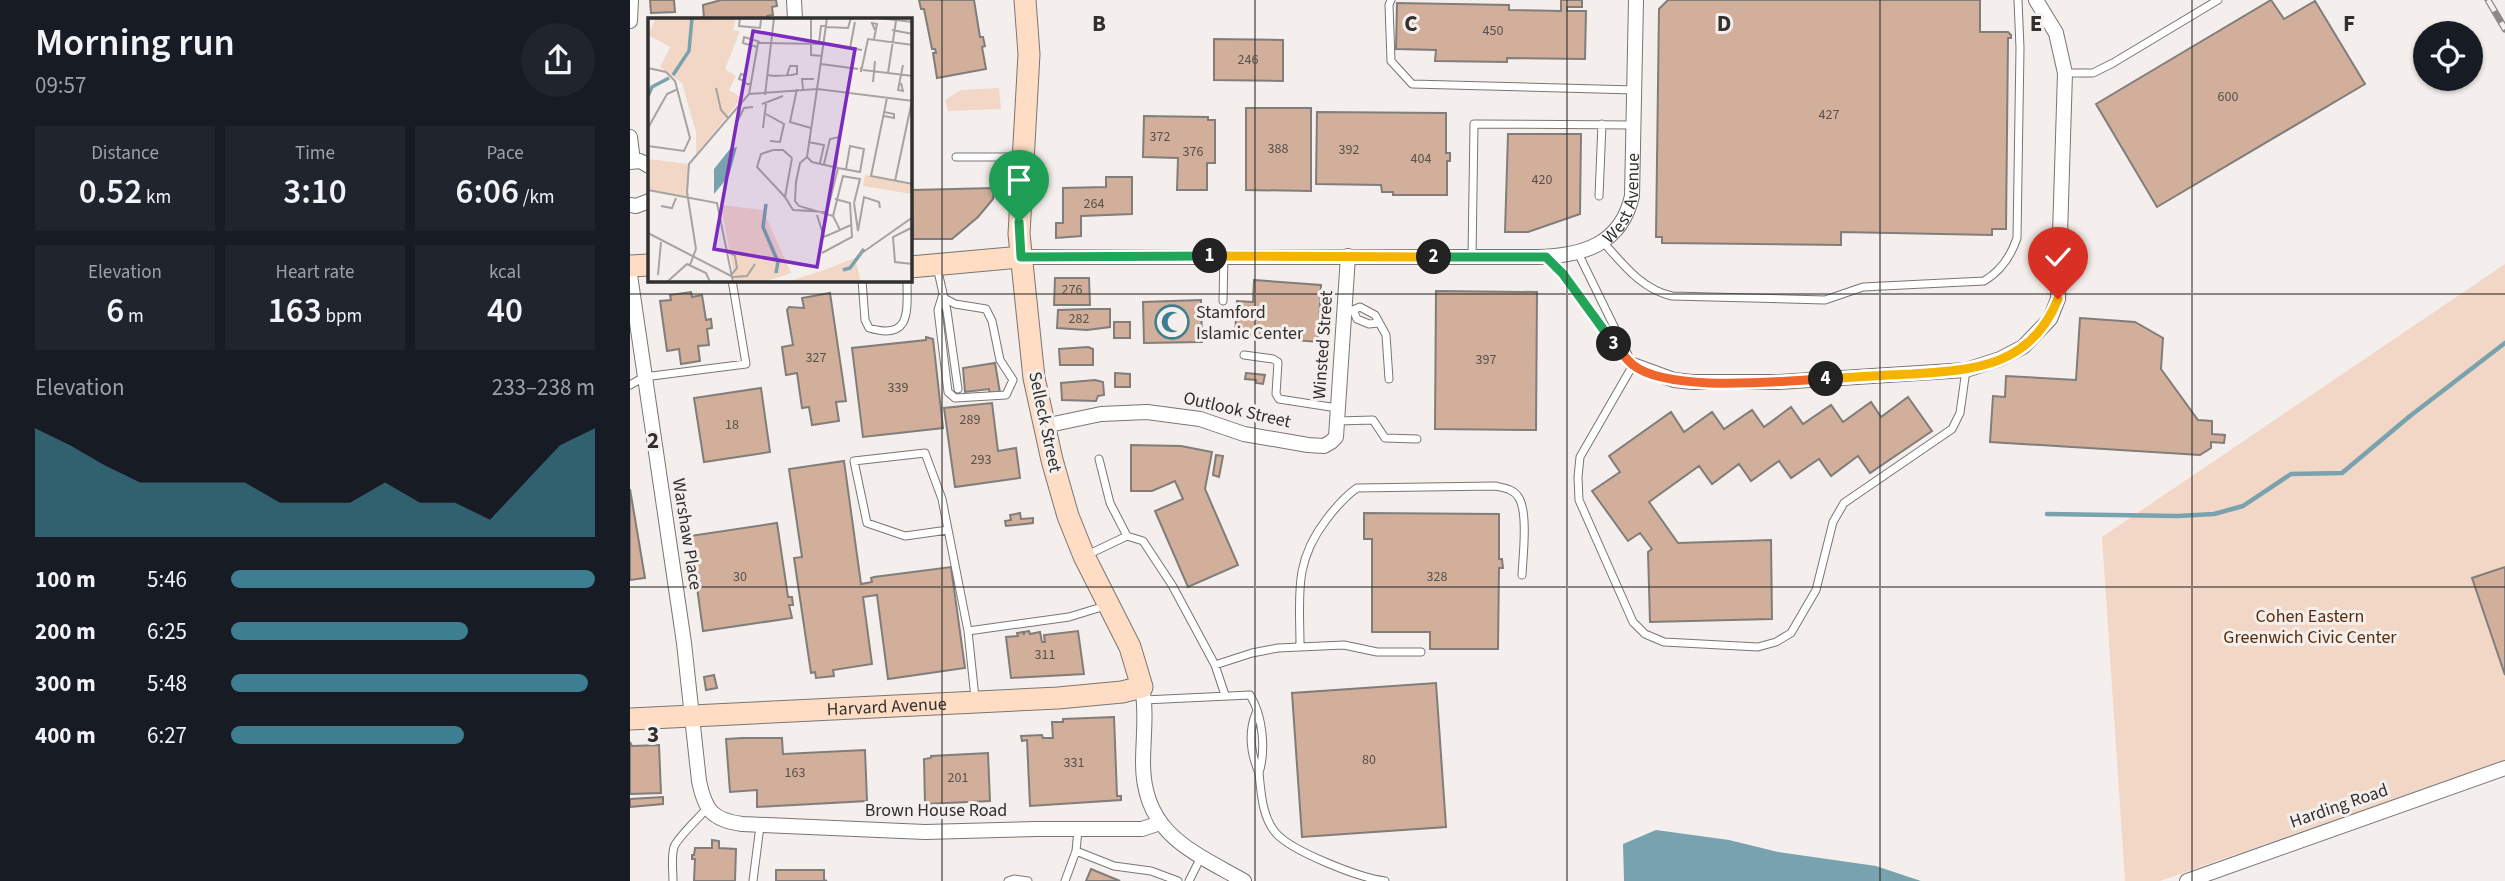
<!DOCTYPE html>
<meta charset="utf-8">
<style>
:root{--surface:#171b24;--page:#20242c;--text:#f1f3f6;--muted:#9ea1a6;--accent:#3d7f90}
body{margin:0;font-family:"Source Sans 3",sans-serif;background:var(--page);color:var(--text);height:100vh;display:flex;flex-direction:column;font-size:26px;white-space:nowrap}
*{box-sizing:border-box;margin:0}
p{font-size:23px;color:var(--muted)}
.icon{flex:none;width:38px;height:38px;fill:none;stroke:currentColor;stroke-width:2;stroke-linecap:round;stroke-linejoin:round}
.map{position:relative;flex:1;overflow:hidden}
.panel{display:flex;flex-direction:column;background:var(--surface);width:630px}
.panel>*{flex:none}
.tools{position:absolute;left:1783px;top:21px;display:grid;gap:14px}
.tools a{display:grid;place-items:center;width:70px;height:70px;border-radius:50%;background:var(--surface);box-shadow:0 2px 5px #0004;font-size:35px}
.pin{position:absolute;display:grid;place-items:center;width:60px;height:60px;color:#fff;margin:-72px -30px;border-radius:50% 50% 50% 0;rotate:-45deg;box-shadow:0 0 7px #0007}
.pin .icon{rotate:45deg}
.km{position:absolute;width:35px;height:35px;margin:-18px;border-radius:50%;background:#222;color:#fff;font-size:19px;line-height:35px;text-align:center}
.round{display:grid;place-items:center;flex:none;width:74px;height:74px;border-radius:37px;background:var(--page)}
.summary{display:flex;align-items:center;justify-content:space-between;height:119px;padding:0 35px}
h1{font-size:38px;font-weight:600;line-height:52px}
.stats{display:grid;grid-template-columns:repeat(3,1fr);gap:10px;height:119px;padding:7px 35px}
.stats div{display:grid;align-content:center;border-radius:0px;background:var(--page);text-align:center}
.stats b{font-size:35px;font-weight:600}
.stats small{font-size:19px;font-weight:400}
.stats p{font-size:19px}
.chart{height:196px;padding:14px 35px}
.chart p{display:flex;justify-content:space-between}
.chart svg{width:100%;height:126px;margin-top:7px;fill:var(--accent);opacity:.7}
ul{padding:0 35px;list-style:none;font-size:23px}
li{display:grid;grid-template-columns:112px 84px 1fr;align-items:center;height:52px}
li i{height:18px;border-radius:9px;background:var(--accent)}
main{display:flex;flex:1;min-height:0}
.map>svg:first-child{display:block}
.green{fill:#f2d6c6}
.water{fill:#78a2ae}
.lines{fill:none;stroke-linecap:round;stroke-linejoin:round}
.stream{stroke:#78a2ae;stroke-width:4.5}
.building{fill:#d1af9b;stroke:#817d7a;stroke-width:2}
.lane-casing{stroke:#7a7573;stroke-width:9}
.street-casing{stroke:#7a7573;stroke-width:16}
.secondary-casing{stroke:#7a7573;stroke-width:23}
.lane{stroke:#fff;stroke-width:7}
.street{stroke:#fff;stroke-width:14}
.secondary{stroke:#ffddc4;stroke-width:21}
.rail-casing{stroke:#8c8987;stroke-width:7}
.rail{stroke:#f4efec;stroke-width:4.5;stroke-dasharray:13;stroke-linecap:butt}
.split-1-casing{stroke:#fff;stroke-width:14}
.split-2-casing{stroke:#fff;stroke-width:14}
.split-3-casing{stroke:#fff;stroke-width:14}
.split-4-casing{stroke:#fff;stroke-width:14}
.split-5-casing{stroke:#fff;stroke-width:14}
.split-1{stroke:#22a559;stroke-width:9}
.split-2{stroke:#f5b400;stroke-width:9}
.split-3{stroke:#22a559;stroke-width:9}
.split-4{stroke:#f0652b;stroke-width:9}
.split-5{stroke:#f5b400;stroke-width:9}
.grid{fill:none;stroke:#31302e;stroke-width:2;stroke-opacity:0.55}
.labels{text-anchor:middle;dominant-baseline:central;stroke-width:6;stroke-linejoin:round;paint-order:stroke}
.number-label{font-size:14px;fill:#595049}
.street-label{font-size:18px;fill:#31302e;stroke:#f4efec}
.poi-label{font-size:18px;fill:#31302e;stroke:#f4efec;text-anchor:start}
.park-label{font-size:18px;fill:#582c0a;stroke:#f4efec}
.inset-river{fill:none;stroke:#78a2ae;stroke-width:3.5}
.inset-road{fill:none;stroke:#a6a3a0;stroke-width:2}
.view{fill:#7b2cbf;fill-opacity:0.15;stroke:#7b2cbf;stroke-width:3.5}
.inset-edge{fill:none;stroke:#31302e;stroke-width:3.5}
.grid-label{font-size:23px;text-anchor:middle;font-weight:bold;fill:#31302e;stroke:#f4efec;stroke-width:6;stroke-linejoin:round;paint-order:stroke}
</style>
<main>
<section class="panel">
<div class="summary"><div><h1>Morning run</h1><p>09:57</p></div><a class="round"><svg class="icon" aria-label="share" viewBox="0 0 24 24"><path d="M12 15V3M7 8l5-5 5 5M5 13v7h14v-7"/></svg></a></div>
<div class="stats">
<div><p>Distance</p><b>0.52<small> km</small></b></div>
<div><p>Time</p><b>3:10</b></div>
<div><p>Pace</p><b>6:06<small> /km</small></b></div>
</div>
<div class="stats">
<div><p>Elevation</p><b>6<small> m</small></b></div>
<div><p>Heart rate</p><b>163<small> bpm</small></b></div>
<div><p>kcal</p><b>40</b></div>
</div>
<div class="chart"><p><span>Elevation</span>233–238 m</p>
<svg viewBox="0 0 160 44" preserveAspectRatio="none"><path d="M0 44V6L10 12L20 19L30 25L40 25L50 25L60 25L70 32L80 32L90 32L100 25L110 32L120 32L130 38L140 25L150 12L160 6V44z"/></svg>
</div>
<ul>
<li><b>100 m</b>5:46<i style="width:100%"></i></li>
<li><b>200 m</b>6:25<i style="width:65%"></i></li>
<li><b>300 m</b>5:48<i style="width:98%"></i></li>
<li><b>400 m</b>6:27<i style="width:64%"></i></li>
</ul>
</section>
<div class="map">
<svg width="1875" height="881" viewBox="0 0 1875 881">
<rect width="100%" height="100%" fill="#f4efec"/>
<path class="green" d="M369,88L371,109L318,111L315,100L331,90Z
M1875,264V760L1530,881H1495L1472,537Z"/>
<path class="water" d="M1026,830L1099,840L1148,852L1246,866L1291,881H994L993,844Z"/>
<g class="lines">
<path class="stream" d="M1417,514L1548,516L1584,514L1613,506L1661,474L1712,473L1780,416L1875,343"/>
</g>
<path class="building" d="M20,0H44L45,12L21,13Z
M91,0H146L147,6L142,7L143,15L137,16V19H74L73,5Z
M289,0H344L350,37H353L355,46L352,47L356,69L307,78L303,53H306L305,49H302L294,9H291Z
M931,0H952V7H937V11H956L955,59L877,58V62L805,61L806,50L766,49L767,3L879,5V10L931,11Z
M1038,0H1350V32H1378L1381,35V38H1378L1376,229H1362V235L1211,232V245L1032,243V237H1026L1029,9Z
M1641,0L1654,19L1685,1L1735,84L1527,207L1466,104Z
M584,39L653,40V81L584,80Z
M616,108H681V191L616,190Z
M687,112L816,113V153H820V161H817V195H763V192H752L751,185L686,184Z
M514,116L578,117V120H585V163H577V190H547L548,158L513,157Z
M878,134H951L950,214L898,232H875Z
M476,177H502V214L451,216V236L426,238V223H433V188L476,187Z
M364,188L363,199L348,217L322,239H283L282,190Z
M425,278H459L460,305H424Z
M624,280L691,285L688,342L605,335L607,301L623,302Z
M806,291L907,292L906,430L805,429Z
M61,292L62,297L72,295L76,320L81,319L82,328L77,329L79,345L68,346L70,361L51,364L49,349L37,351L30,301L41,300L40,295Z
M200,293L216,401L206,402L209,421L182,425L179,407L172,408L167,373L156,375L152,347L163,345L157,310L159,307L174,308L172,298Z
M571,300L572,342L514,343L513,302Z
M462,309H480V327L457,330L427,328L428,310Z
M1450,318L1505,322L1533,338L1531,369L1568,420L1582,421V434L1595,435L1594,443L1581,442V448L1570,455L1360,442L1363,396L1375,397L1376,376L1446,380Z
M484,322H500V338H484Z
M296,337L303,339L313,428L233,437L222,348L296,340Z
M458,347L463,349V365H430L429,349Z
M365,363L370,393L360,395L359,389L335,392L333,368Z
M485,373L500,374V387H485Z
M616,373L635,375L633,384L626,383V380L615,379Z
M465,380L473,382L474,395L468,396L466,401L432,400L431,383Z
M131,388L140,452L74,462L64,398Z
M1278,397L1302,431L1240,473L1228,456L1201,476L1189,459L1161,478L1149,461L1121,481L1109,464L1082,484L1069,466L1019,502L1048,543L1141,540L1142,619L1020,622L1018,552L1022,549L1010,533L998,541L962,491L990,472L979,456L1041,412L1054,432L1082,412L1094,429L1122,410L1134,427L1161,407L1173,424L1201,405L1213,422L1241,402L1251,417Z
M362,403L368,451L386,448L390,478L325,487L314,408Z
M501,445L551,446L582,452L575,489L608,565L558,587L525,511L553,499L545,481L522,491H501Z
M586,455L593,456L589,477L583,475Z
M214,461L231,584L242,582L241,578L244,577L321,567L335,668L258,679L247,595L233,597L242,664L203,670L204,676L186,678L185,672L181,673L164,558L172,557L159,469Z
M0,489L15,578L0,580Z
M390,513L391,519L403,518V523L376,526L375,521L381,520L380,515Z
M734,513L869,514V559H872L873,568H869L868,649H800V632H742V539H734Z
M147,523L158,597H162L163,605H159L162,618L73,631L60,536Z
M1875,567V675L1842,578Z
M399,631L400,634L410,632L412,642H415L414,635L448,631L454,674L381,678L376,637L388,636L387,633L393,632L394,635V632Z
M84,675L87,688L76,690L74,677Z
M806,683L816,827L672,837L662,693Z
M484,717L487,796H491V800L400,806L397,740L392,741L391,736L412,735L413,738H423L422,722H433V719Z
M113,738H152L153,754L235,750L237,801L127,807V790L100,792L96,739Z
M0,742L2,746L29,745L31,793L0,794Z
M358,753L360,801L295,804L294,759L301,758V756Z
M33,797V804L0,807V799Z
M82,840L89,841V848L106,849L105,881H64L65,859H62V855H64L65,848H82Z
M461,869L490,881H456Z
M146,870H194V880L197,881H146Z"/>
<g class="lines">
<defs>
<path id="lane" d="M761,0L759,5L761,61L782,84L1004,90
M1435,73H1463L1483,63L1588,0
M326,157H392
M969,196L972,124
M972,241C993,264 1011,289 1042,296L1195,300L1233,287L1354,281C1371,271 1381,256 1387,238L1390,48L1388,0
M948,253L998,355
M842,257L844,124L1003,125
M916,257C948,289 972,331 1003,365
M307,267L317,311L328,389
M232,280L235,320L239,328C282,341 277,310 277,280
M312,297L325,304L356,309L362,321L370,360L383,380L376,395L325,398L318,392L308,310Z
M593,301L594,257
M716,309L723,310L730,307L745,315L756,335L759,379
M723,310L727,319L739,324L748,323
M614,355L643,359L648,362L646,394L649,399L707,408
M1003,365L950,457L948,477L949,500L1003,622L1015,634L1034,642L1128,647L1146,642L1161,633L1186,590L1203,522L1214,503L1322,429L1330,413L1336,370
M0,385L14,377L116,364L102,280
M708,421L743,420L755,438L787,439
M318,530L275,536L237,523L224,461L295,453L312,499L338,631L345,698
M497,536L513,541L542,585L585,665L595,695
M455,556L497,536L480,503L469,459
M338,631L439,617L475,606
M670,647C670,596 663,563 696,520C705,508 714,497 727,488L865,486C874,488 884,489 889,498C898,513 893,556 892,575
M585,665L622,653L648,648L714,645L747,652H791
M514,700L620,695C633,716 636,750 629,773C621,754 618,732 626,713
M629,773C631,792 632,816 645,832C660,851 730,878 755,881
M446,851L484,866L521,871L548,881
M43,881C43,870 41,857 44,847C47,838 70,817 77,808
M123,881L130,826
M378,881L384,879L398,881
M435,881L446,851L448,830
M559,881L571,857"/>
<g id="street">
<path d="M164,0L165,19"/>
<path d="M0,21L1,0"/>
<path d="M0,137L3,161"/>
<path d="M0,162L10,161L19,166"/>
<path d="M0,205L6,206L19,201"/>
<path id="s1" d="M391,257H907C952,256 991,245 1002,196L1006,0"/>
<path d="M0,275L54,643L69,781C75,810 82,820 112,824L295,832L406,829H512L530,823"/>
<path d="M1003,365L1044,380L1062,382H1149L1336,370L1370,359L1393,347L1420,319L1428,299L1435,73L1426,33L1406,0"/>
<path d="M414,426L471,414L517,412L570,419L614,434L678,445L694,446L701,442L706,437L718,256"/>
<path d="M512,687C517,712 513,738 513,763C513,833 561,851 614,881"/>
<path d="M1557,881L1875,768"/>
</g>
<g id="secondary">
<path d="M0,266L19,265"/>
<path d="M280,267L391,257"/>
<path id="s2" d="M0,719L428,698L492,692L512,687L500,647L454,556L438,516L422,460L404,378L389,234L399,54L395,0"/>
</g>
</defs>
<use href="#lane" class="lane-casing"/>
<use href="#street" class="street-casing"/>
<use href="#secondary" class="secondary-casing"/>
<use href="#lane" class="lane"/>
<use href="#street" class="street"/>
<use href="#secondary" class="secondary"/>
<defs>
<path id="rail" d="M1858,0L1875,29"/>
</defs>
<use href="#rail" class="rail-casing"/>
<use href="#rail" class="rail"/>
</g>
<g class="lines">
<defs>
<path id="split-1" d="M389,222L391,257L580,256"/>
<path id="split-2" d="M580,256L804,257"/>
<path id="split-3" d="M804,257H916L933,274L984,344"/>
<path id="split-4" d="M984,344C990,351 996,359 1003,365C1039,393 1150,381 1196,379"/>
<path id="split-5" d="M1196,379C1225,377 1253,375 1282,374C1346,370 1401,366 1428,299"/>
</defs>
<use href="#split-1" class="split-1-casing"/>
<use href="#split-2" class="split-2-casing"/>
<use href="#split-3" class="split-3-casing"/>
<use href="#split-4" class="split-4-casing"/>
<use href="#split-5" class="split-5-casing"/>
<use href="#split-1" class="split-1"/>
<use href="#split-2" class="split-2"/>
<use href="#split-3" class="split-3"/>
<use href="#split-4" class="split-4"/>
<use href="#split-5" class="split-5"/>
</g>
<path class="grid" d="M312,0V881M625,0V881M937,0V881M1250,0V881M1562,0V881M0,294H1875M0,587H1875"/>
<defs>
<symbol id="mosque-ring" viewBox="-11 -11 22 22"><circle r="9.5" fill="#f4efec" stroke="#3d7f90" stroke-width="1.5"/><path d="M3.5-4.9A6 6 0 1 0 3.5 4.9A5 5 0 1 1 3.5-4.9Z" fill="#3d7f90"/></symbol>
</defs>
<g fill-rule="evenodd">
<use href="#mosque-ring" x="523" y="303" width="38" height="38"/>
</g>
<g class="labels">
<g class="number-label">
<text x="863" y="31">450</text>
<text x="618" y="60">246</text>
<text x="1598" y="97">600</text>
<text x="1199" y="115">427</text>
<text x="530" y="137">372</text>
<text x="648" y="149">388</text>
<text x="719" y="150">392</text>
<text x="563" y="152">376</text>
<text x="791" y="159">404</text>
<text x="912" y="180">420</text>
<text x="464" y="204">264</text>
<text x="442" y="290">276</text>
<text x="449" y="319">282</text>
<text x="186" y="358">327</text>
<text x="856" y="360">397</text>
<text x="268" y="388">339</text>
<text x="340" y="420">289</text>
<text x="102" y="425">18</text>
<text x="351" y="460">293</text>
<text x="110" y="577">30</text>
<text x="807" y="577">328</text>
<text x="415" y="655">311</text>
<text x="739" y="760">80</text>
<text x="444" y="763">331</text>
<text x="165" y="773">163</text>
<text x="328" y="778">201</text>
</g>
<g class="street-label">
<text stroke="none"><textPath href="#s1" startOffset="635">West Avenue</textPath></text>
<text transform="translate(693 345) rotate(-86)">Winsted Street</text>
<text transform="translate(607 410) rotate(13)">Outlook Street</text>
<text transform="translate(415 422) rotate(78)">Selleck Street</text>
<text transform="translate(57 534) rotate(81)">Warshaw Place</text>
<text stroke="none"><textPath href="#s2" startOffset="257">Harvard Avenue</textPath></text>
<text transform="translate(1709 806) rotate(-19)">Harding Road</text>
<text x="306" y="810">Brown House Road</text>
</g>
<g class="poi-label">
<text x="566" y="312">Stamford<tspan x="566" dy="21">Islamic Center</tspan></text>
</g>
<g class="park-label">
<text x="1680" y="616">Cohen Eastern<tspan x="1680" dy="21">Greenwich Civic Center</tspan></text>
</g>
</g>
<g transform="translate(18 18)">
<rect width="264" height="264" fill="#f4efec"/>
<path d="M8,0H88L85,12L92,13L77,51L88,58L81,72L94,80L48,136V114L34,65L12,49L22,29L0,17ZM0,141L41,146L40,181L0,171ZM217,157L264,166V176L215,168ZM73,187L115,192L143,255L116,264H87ZM207,240L213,264H139L179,251Z" fill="#f2d6c6"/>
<path d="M89,129L81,158L66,176V151L82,131Z" fill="#78a2ae"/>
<path class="inset-river" d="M25,57L41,33L44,0M0,78L4,69L21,60M118,186L115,209L130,244L128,255M195,252L202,250L216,231"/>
<path class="inset-road" d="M92,0L91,8L112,10L113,2M163,0V37L174,38M179,0L169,71L265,83M231,0L265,4M178,9L200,10L203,0M244,12L265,16M226,21L229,6L224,5L227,12M171,25L173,8H178M189,28L214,32M109,29L95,25L96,19L112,24M202,30L207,4M173,46L210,51M213,49V54L220,21L265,27M0,50L18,54L27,63L42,120L36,133L0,128M215,52L265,58M240,55L248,3M119,57L127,58L143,57L149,56V48H142L139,57M95,63L97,57L93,56L91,61L94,62L95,63L99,66H102M225,64L227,43M253,65L255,73L250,72L255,47M68,70L73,92L81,101M149,71L142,104L163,110M155,71L154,61H166M101,76L169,71L159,139L164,144L190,150L212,154L216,131L202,128L198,151M117,77L126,0M239,80L223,158L265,166M114,86L135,78M118,96L136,106L132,124L122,123M236,98L246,100V96L236,94M88,106L96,90L105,89M0,110L19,76L30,71M115,110L118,86M160,124L176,127L172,145M159,139L152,145L148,164L147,183L151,188L185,198L195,158M144,140L137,179L145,192L179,194L190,150M176,146L182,121L191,119L188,149M194,158L212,161L206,185M247,163L265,78M0,172L69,185L85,264M137,179L109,149L113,136L125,132H135L144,140M206,185L210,213L216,179L231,184L232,190M13,188L24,190L28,180M169,197L176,219L192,212M185,198L192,212L203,207M265,209L245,219L247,244L265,246M0,215L85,259L99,258L107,246M80,234L87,238L89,250L84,256M174,235L204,219L202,185L187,181M211,237L265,199M42,247L48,231L39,174L41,146L101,76L110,25L176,26M10,257L13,224M19,264L39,246L58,255L62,264"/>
<path class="view" d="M105,13L207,31L169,249L66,231Z"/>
<rect width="264" height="264" class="inset-edge"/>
</g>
<g class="grid-label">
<text x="469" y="31">B</text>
<text x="781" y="31">C</text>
<text x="1094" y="31">D</text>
<text x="1406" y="31">E</text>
<text x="1719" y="31">F</text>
<text x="23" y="448">2</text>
<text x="23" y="742">3</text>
</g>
</svg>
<div class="tools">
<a><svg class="icon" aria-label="locate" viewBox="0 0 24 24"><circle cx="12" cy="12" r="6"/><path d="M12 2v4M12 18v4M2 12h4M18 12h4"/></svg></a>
</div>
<div class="pin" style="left:389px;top:222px;background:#1e9e55"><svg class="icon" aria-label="arrive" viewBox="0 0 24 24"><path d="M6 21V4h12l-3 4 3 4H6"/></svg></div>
<div class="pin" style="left:1428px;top:299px;background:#d93025"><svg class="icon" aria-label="check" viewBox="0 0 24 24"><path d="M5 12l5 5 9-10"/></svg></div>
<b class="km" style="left:580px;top:256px">1</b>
<b class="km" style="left:804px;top:257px">2</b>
<b class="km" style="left:984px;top:344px">3</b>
<b class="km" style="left:1196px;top:379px">4</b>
</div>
</main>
